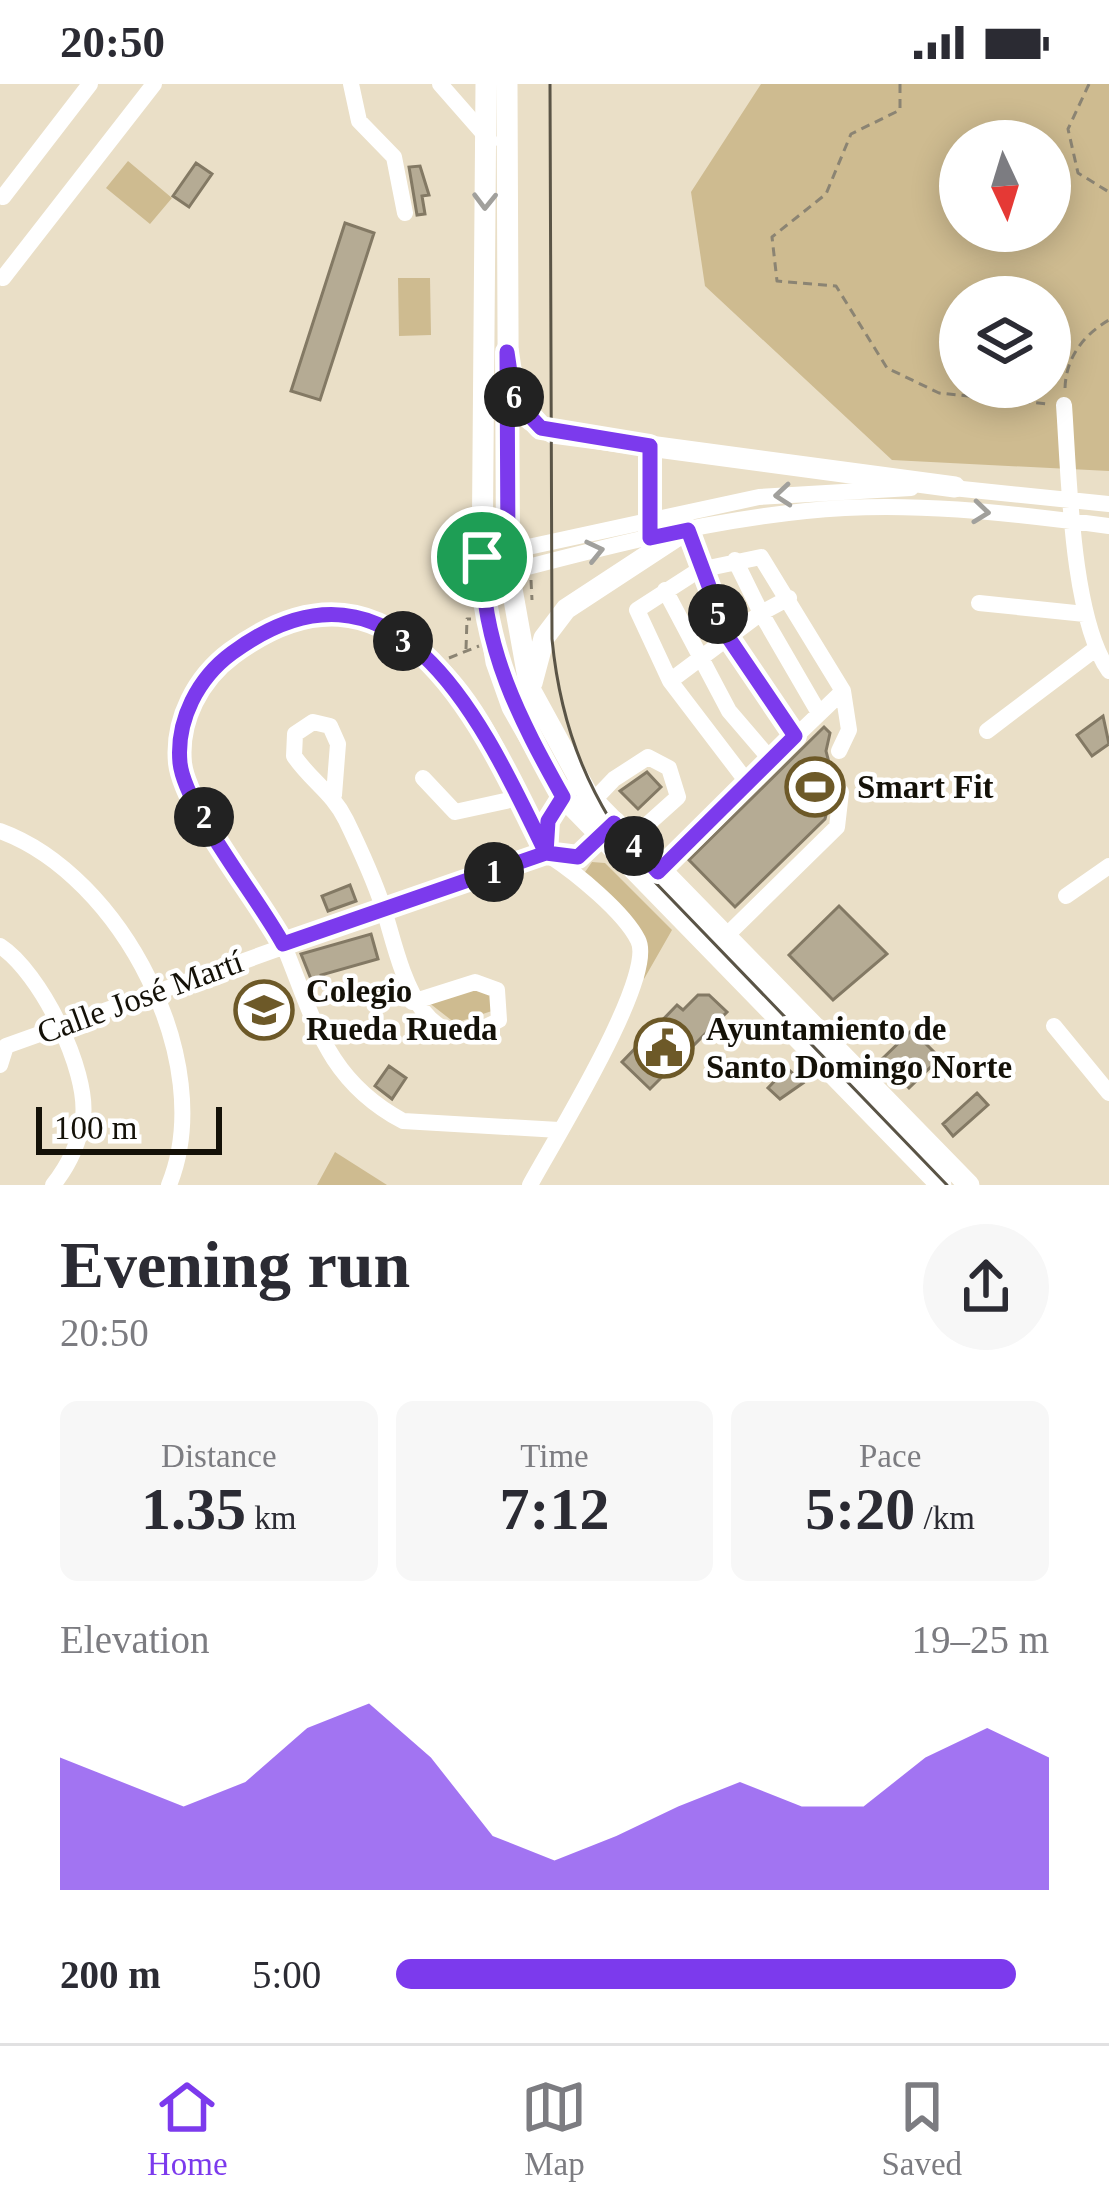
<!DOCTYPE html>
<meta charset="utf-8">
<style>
:root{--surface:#fff;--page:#f7f7f7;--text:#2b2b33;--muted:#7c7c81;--line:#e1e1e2;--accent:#7c3aed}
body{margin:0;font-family:"Times New Roman",serif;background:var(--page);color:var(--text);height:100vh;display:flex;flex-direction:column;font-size:45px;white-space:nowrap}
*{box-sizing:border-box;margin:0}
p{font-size:39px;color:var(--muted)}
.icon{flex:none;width:66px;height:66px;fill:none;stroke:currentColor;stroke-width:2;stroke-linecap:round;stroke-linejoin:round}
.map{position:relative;height:1101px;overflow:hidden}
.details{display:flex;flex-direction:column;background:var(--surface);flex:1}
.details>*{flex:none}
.needle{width:78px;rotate:176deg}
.buttons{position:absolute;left:939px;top:36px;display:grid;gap:24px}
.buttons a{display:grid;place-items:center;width:132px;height:132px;border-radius:50%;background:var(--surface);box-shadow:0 6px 30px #0003;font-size:60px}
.scale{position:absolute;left:36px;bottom:30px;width:186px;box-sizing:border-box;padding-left:12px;border:6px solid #141108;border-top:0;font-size:33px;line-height:42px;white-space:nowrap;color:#141108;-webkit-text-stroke:9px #fff;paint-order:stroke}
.pin{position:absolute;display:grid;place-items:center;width:102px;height:102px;color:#fff;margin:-51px;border:6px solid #fff;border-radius:50%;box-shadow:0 3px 12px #0007}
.km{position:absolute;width:60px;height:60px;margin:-30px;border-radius:50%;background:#222;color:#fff;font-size:33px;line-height:60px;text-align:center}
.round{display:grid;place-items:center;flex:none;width:126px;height:126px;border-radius:63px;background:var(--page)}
.head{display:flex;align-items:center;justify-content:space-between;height:204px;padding:0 60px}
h1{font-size:66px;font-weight:800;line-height:90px}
.stats{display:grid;grid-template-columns:repeat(3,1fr);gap:18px;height:204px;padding:12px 60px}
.stats div{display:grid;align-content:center;border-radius:18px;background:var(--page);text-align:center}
.stats b{font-size:60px;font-weight:800}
.stats small{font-size:33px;font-weight:400}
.stats p{font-size:33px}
.chart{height:336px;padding:24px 60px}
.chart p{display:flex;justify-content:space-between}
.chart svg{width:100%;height:216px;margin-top:12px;fill:var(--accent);opacity:.7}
ul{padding:0 60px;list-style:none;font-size:39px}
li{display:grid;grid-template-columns:192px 144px 1fr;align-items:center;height:90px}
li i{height:30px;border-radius:15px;background:var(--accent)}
.status{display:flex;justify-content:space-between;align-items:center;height:84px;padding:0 60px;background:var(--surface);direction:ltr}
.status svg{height:33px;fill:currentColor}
.tabs{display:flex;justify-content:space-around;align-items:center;height:168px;border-top:3px solid var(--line);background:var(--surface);font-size:33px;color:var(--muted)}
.tabs a{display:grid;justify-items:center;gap:6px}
.tabs .on{color:var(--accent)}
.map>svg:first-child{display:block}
.green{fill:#cebb90;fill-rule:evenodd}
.building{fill:#b5ab94;stroke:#837964;stroke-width:3}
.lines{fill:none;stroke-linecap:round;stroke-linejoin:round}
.path{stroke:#8b8473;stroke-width:3;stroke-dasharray:9 6;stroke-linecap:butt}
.minor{stroke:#fff;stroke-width:16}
.major{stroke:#fff;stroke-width:21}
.rail{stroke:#5a5446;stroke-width:3}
.oneway{stroke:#a1a09c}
.route-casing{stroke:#fff;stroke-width:24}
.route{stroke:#7c3aed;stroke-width:15}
.labels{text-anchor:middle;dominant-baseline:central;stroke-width:9;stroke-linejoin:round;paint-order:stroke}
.poi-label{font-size:33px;font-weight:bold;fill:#141108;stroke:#fff;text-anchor:start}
.street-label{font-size:33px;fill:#141108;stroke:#fff}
</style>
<div class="status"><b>20:50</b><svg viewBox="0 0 49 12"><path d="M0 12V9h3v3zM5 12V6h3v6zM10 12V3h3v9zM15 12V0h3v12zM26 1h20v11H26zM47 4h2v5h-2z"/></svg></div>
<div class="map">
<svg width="1109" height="1101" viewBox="0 0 1109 1101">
<rect width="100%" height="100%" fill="#eadfc7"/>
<path class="green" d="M761,0H1109V387L892,376L705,202L691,108ZM960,57H1050V147H960ZM960,213H1050V303H960Z
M128,77L172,114L150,140L106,104Z
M430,194L431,251L399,252L398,194Z
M592,778L605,779L672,846L644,895L645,876L583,791Z
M480,902L493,912L495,926L455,939L428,918Z
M335,1068L387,1101H317Z"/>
<path class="building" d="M196,79L212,90L189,123L173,112Z
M420,82L429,111L422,112L425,130L417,131L409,83Z
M345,139L374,149L320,316L291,307Z
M1103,632L1109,660L1092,672L1077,651Z
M824,643L830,649L826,667L834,698L825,735L735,823L689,776Z
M647,688L661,703L638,725L620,707Z
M350,801L356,817L328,827L322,812Z
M839,822L887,870L833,916L789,871Z
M371,850L378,875L321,891L322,898L313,900L301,870Z
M698,911H709L727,928L650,1005L622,978L677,921L683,926Z
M278,912L284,931L250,941L244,922Z
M912,946L940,974L909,1004L881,976Z
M389,982L406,994L392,1015L375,1002Z
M787,984L803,999L780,1015L768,1004Z
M977,1009L988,1021L953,1052L943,1040Z"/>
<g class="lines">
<path class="path" d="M900,0V26L851,50L826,110L772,153L777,197L836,202L887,284L939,309L1048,320
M1089,0L1068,45L1078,89L1109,108
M1065,304C1066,274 1083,251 1109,236
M531,496L532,516
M466,565L467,535H471
M449,574L479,562"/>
<path class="minor" d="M351,0L359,37L394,73L405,129
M440,0L490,57
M3,113L90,0
M3,194L154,0
M1064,321C1069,390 1071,533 1109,587
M650,362L651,439
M943,403L1109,420
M688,445L699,486L761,473L843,607L771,676
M482,473L759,413L911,404
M735,476L761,529L670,597L747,698
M482,495C588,467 697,438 806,427C907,416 1009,429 1109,442
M789,514L761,529L819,629
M979,519L1085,530
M670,597L637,526L699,486L727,553L795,652
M987,647L1094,566
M839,667L849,646L843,607
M423,694L455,728L519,714
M334,711L338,660L330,642L313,638L295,650L294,672C311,697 333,709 346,736C360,765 373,793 383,823C399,872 417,986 499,936L497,906L475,898L412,918
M593,717L614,695L648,673L669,684L678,713L629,757
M0,747C121,791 219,979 169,1101
M546,768L548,737L578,695
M546,769C515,706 489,629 437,580C415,558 372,533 341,530C263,524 169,598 180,680C188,740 260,804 284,862C314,935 326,996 403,1037L559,1046
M659,788L771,676L729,627L665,506
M1066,812L1109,782
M725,853L837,743L841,708
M0,862C40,888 89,986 83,1034C79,1060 69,1081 53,1101
M1054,942L1109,1009
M6,962L546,769L577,773L609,745
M0,981L6,962
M530,1101C552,1060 657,892 638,856C624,828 576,789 550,772"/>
<path class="major" d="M486,0L482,495L496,578L512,623L563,713L941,1101
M507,0L509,488L530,605L588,711L969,1101
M513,304L530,336L553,349L955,403
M532,599L544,554L566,525L688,445"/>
<path class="rail" d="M550,0L552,555C561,648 591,718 649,792L947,1101"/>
</g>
<defs><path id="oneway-chevron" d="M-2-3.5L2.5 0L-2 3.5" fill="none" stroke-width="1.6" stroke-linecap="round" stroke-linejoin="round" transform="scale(3)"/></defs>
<g class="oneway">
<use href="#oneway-chevron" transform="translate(485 117) rotate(91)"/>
<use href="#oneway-chevron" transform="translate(783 411) rotate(175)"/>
<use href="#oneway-chevron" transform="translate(981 428) rotate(6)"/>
<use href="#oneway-chevron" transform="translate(595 467) rotate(-13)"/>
</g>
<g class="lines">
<defs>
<path id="route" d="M482,473C482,564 520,636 563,713L548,737L546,769L283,860C259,815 185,724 180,679C176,636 198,594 232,569C399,446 486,646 546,769L578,773L614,739L658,788L795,652L728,553L688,446L650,454V362L541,344L514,315L507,268L508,467L482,473"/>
</defs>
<use href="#route" class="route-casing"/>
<use href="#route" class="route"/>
</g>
<defs>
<symbol id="stadium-ring" viewBox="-11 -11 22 22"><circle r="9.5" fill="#fff" stroke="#6d5928" stroke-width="1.5"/><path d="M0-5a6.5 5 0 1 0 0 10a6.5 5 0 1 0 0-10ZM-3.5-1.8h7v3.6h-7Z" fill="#6d5928"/></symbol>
<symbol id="school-ring" viewBox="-11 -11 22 22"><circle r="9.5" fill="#fff" stroke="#6d5928" stroke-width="1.5"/><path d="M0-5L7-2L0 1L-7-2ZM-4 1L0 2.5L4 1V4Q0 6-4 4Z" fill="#6d5928"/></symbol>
<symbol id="civic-ring" viewBox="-11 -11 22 22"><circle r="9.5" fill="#fff" stroke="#6d5928" stroke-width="1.5"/><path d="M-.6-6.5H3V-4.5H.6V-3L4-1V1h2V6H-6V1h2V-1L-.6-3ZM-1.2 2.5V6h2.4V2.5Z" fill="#6d5928"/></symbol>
</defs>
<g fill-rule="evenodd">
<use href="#stadium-ring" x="782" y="670" width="66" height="66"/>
<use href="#school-ring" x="231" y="893" width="66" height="66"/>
<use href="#civic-ring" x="631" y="931" width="66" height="66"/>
</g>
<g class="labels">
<g class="poi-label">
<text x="857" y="703">Smart Fit</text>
<text x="306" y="907">Colegio<tspan x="306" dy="38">Rueda Rueda</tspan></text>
<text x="706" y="945">Ayuntamiento de<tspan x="706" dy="38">Santo Domingo Norte</tspan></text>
</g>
<g class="street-label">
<text transform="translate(140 913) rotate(-20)">Calle José Martí</text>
</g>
</g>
</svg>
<div class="buttons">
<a><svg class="needle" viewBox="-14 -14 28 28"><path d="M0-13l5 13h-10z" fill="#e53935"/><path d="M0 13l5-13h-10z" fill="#7c7c81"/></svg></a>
<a><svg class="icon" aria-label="layers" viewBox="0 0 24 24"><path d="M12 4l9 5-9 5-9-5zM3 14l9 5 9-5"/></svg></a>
</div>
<div class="scale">100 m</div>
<div class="pin" style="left:482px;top:473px;background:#1e9e55"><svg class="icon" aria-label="arrive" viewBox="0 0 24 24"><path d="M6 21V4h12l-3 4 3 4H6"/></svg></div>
<b class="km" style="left:494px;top:788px">1</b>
<b class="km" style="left:204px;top:733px">2</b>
<b class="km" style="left:403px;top:557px">3</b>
<b class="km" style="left:634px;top:762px">4</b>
<b class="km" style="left:718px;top:530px">5</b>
<b class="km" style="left:514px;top:313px">6</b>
</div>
<section class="details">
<div class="head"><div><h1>Evening run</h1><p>20:50</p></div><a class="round"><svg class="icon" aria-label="share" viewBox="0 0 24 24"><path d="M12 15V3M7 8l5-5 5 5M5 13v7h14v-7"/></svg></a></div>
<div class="stats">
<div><p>Distance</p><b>1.35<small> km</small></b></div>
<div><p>Time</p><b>7:12</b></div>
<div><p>Pace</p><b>5:20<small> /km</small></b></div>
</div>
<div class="chart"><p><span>Elevation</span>19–25 m</p>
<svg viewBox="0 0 160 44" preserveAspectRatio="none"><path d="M0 44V17L10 22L20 27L30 22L40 11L50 6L60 17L70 33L80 38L90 33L100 27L110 22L120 27L130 27L140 17L150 11L160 17V44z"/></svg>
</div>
<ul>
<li><b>200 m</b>5:00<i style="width:95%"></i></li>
</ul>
</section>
<nav class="tabs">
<a class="on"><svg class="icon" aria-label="home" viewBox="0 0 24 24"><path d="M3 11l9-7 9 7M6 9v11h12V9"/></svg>Home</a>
<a><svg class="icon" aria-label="map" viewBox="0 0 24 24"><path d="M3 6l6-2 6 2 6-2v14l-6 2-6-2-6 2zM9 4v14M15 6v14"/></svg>Map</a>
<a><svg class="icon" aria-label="saved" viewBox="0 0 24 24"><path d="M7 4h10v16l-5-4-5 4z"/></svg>Saved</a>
</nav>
